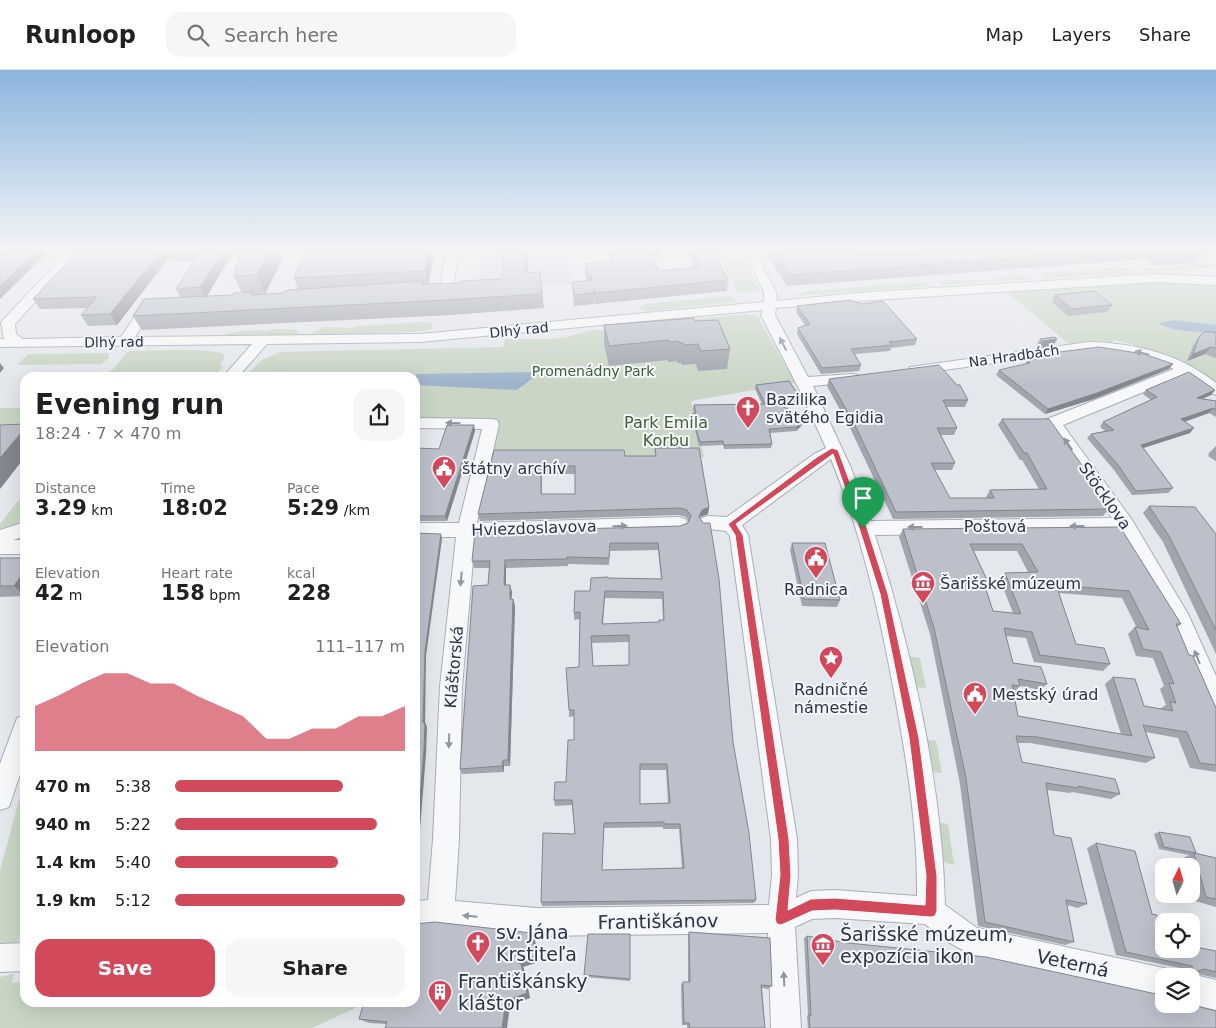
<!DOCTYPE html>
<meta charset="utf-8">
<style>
:root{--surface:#fff;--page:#f6f6f6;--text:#202124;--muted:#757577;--line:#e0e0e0;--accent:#d1495b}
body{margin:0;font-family:"DejaVu Sans",sans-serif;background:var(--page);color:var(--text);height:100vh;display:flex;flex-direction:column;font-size:19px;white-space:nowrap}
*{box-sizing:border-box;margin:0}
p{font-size:16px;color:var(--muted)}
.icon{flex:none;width:28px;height:28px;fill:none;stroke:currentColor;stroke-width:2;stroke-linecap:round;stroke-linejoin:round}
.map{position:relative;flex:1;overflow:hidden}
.sheet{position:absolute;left:20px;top:302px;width:400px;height:635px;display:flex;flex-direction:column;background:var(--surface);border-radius:15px;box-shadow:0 5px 20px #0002}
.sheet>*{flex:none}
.needle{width:32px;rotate:5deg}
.tools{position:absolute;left:1155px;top:788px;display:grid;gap:10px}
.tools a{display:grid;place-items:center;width:45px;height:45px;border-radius:10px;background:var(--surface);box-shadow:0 5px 20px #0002;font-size:25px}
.pin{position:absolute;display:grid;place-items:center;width:42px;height:42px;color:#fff;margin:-51px -21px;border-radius:50% 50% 50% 0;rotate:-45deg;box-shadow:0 0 5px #0007}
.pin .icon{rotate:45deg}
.round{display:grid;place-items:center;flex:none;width:52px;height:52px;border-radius:15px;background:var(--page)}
.summary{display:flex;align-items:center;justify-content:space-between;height:85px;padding:0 15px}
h1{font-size:28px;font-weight:800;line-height:38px}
.stats{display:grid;grid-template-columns:repeat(3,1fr);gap:8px;height:85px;padding:5px 15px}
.stats div{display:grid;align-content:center}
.stats b{font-size:21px;font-weight:800}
.stats small{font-size:14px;font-weight:400}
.stats p{font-size:14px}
.chart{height:140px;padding:10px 15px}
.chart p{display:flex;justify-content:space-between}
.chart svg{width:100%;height:90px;margin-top:5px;fill:var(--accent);opacity:.7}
.primary-button{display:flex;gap:10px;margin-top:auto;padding:10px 15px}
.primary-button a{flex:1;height:58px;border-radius:15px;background:var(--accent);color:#fff;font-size:20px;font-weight:800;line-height:58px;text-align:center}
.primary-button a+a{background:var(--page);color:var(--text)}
ul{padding:0 15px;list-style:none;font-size:16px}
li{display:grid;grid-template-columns:80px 60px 1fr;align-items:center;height:38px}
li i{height:12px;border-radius:6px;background:var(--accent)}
header{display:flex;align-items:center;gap:30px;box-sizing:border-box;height:70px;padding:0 25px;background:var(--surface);border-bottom:1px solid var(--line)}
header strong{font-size:24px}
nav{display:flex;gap:28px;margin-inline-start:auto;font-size:18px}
.search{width:350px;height:45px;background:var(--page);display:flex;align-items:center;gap:12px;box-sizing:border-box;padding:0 18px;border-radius:15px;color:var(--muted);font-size:19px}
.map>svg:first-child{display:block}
.built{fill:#d2d6de}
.green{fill:#c9d6c5}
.water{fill:#9fb4cc}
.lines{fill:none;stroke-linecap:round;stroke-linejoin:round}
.minor-casing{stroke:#a9aeb7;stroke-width:2}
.minor{fill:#f7f8fa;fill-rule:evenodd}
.wall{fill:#a1a5ae;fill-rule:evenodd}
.shaded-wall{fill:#83868d}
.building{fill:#bbc0ca;stroke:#83868d;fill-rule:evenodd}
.oneway{fill:#9196a0}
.route{fill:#d1495b;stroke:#fff;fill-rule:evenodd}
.labels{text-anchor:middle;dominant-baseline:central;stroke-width:4;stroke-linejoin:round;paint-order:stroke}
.far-street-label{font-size:14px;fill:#2b3445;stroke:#f4f6f9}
.far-park-label{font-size:14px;fill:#3f6138;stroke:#f4f6f9}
.poi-label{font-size:16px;fill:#2b3445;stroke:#f4f6f9;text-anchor:start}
.park-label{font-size:16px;fill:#3f6138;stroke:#f4f6f9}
.street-label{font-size:16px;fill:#2b3445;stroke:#f4f6f9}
.near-street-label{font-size:19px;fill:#2b3445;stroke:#f4f6f9}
.near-poi-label{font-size:19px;fill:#2b3445;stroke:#f4f6f9;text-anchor:start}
</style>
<header>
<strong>Runloop</strong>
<div class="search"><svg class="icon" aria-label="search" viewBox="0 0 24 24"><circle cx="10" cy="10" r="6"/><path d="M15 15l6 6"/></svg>Search here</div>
<nav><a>Map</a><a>Layers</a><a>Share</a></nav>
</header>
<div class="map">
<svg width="1216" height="958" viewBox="0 0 1216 958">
<rect width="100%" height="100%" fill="#e4e7ec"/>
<path class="built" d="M482,180H565L571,215L478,219Z"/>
<path class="green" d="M716,180H737L760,221L737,222Z
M1207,193L1216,195V197L1148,203L1139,199Z
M1114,197L1130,199L1141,203L1040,209L1043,205L1041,203L1095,200Z
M1009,205H1021L1034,209L939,215L943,210H985Z
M1125,209L1206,214L1216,217V312L1199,301L1133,277L1132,274L1113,270V273L1088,271L1069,274L1001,217Z
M921,212L933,216L794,226L809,221Z
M727,226L733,227L736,232L647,241L639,239L645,234Z
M747,244L758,247L795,313L691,331L704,387L520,388L515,408H485L491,354L415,353V308H243L262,290L280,282L503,277L505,269H550L566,267L591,260H619L651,257L705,248Z
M426,252L432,253V259L415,262L307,265L325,257L351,258L359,256Z
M272,259H294L301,265H222C233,262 244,261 256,260C262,260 265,262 272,259Z
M129,281C147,281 214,277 225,285L220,296L223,297L214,307H101C105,302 111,302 115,297C121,292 122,286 129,281Z
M108,283L109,288L101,294L17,295L28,284Z
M0,338H25V358L0,359Z
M25,422V451L0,459V454Z
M907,586L920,588L926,618L913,617Z
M924,669L936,671L942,703L930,702Z
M25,708V847L19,872L0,876V800Z
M937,752L948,754L954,795L943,792Z
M14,904L12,913L25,911V932L366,933L312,958H0V907Z"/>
<path class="water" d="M1175,250L1216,255V263C1196,261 1176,263 1158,253Z
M541,302L517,320L415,315L416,304Z"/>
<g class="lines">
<defs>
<path id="minor" d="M69,180H82L15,254L16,264L23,269L121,267L143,234L155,232L161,236L160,239L152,240L135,267L420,264L764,232V222L743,180H755L776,222L777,231L857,223L1156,204L1216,207V215L1156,212L857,231L776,238L775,245L808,307L853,304L858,305L860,308L858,311L853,312L813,316L851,398L871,451L1112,448L1045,353L1047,349L1174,299L1138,285L1089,280L915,304L910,303L908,300L910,297L1089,272C1135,273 1180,284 1216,313V325L1211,323L1185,305L1063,355L1132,450L1188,544L1216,606V642L1208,639L1172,553L1121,462L875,465C912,580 942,713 945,835L977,858L1164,898L1174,903L1176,906H1164V927L972,885L941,868L925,854L835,848L812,849L795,857L801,958H771L768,863L536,866L441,857L415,859V831L428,830L433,769L440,617L456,467H415V453H459L482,359L415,358V348L491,349L497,350L499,354L477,453L679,447L685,449L688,454L685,459L679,461L475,467L462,617L459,769L455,831L536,838L769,835L772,805L771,769L730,466L726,461L702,458L699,453L702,448L708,446L727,447L814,384L826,378L800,321L761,245L763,240L420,272L267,274L237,308H222L252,274L0,277V269H4L1,253L3,250ZM831,389C862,465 880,546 895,627C907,692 918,759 917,826L835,820L811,821L796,828L798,805L797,769L748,465L742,455Z
M446,180H458L453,219L447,223H423L421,220L423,217L441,216Z
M25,452V466L13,470H25V484H0V460Z
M25,645V690L9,737L0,740V694L17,648Z
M25,873V901L0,902V874Z
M1191,904L1216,910V940L1191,934V906H1187Z"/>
</defs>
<use href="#minor" class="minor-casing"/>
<use href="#minor" class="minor"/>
</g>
<path class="wall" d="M84,180H239L227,192L207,226L233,225L242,223L234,206L241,180H279L282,189L265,224L282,223L298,219L294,208L306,180H431L433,189L428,214L462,213L502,209L503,180H527V203L540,202L544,238L451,245L142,260L133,246L180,227L176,219L194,191L173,192L168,189L117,255L88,256L81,245L88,238L40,239L33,229Z
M607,180H660V187H652L659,201L695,198L688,181H685L684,180H713L728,210L727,221L595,234L594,229V234L574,236L572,212L587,210L585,204V194L611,192Z
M764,180H853L858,185L930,180H1209L1208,182L1204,183L1197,193L1155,196L1146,189L787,216Z
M1055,225L1112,235L1107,242L1068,246L1052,232Z
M797,236L917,269L915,275L891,278L890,281L855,284L861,295L859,301L821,304L797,264L798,258L805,255L796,242Z
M695,251L730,279L727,299L698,301L696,294L682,295L681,293H677V291L668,292V290L609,296L604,274V255Z
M1216,263V288L1205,284L1187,291L1194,274L1199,267Z
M1040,269H1057L1053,276L1038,278L1036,276Z
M1051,283L1169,299L1094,329L1045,344L996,305L999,300L1025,294L1027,291L1049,287Z
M829,309L968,330L965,337H946L957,358L954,365H941L955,393L952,400H934L950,428H986V427L990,420L1039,419L1022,390H1020L998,355L1002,349L1109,439L1103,446L893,449L851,360L827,316Z
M756,315L800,327L799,331L779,334L801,356L796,361L770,363L772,374L771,378L724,379L723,375L699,376L692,348V344H694L693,339L694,335L762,334L755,319Z
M1146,320H1215L1211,325L1203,329L1216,331V347L1209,343L1185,352L1190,363L1143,378L1173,418L1168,423L1132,425L1114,400L1087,368L1091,364L1105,361L1100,357L1103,352L1151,330L1143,324Z
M474,355L475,361L447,451H415V380L439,379Z
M1216,376V391L1208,386L1209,385L1208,384Z
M655,378L709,437L708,444L700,447V448L756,830L754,833L542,836L541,832L575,764L572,735L555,736L554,730L566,712L574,670V646L569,647V640L579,597L580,549L574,550V543L590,521L608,508L661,509L658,480L610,481L609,495L568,494V496L506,498V515L512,522L511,529H513L515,536L510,696H504V702L462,704L460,699L488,515L489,498H474L472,491L680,456L688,453V451L686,447L679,445L480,451L478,444L494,380L625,386H655ZM542,404H575V424H542ZM605,528L662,529L663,550H659L658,553L603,554ZM629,572V595L593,596L592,573ZM640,700H666L668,733L640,734ZM663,757V759H679L682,798L602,800L604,758Z
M1149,436L1216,464V584L1163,472L1143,443Z
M1120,457L1181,554L1177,557L1189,585L1216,638V702L1190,698L1178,668L1146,662L1155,688L1146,693L1030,673H1017L1022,692L1120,724L1111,729L1072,722L1070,723L1047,720L1054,765L1087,834L1078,838L1067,835L1074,872L1065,875L978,856L960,714L930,564L899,467L903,459ZM974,481H1017L1028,502L1005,503L1000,510L1013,543L993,541L986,518L989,514ZM1059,523L1122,528L1137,558L1135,557L1128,564L1136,586L1153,588L1164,616L1160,619L1166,635L1161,638V639L1144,636L1113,607L1105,614L1121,664L1018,646L1014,622L1020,616L1040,620L1047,614L1013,593L1006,566L1026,568L1034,592L1103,601L1110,594L1076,574Z
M792,473L840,530L837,537L802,536L790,480Z
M0,488H25V526L0,527Z
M1159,762L1196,783L1216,788V837L1195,831L1191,817V796H1186L1183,788L1189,785L1159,779L1154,764Z
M1096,773L1152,844L1164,879L1216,881V908L1193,903L1187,904L1181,903L1180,898L1116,885L1087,778Z
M689,862L772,916L768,919L762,918L765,958H687V955H682L681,915L683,912H688V866Z
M532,863L535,870L538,892L523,897L524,899L530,928L510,935L386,954L369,953L359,949Z
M807,866L1216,958H808L807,946L808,945L804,868Z
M584,905L630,909V911L585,907Z"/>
<path class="shaded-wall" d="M38,180H42L45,185L0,229V216Z
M162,180H164L168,189L117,255L110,244Z
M224,180H239L227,192L206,228L200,217Z
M270,180H279L282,189L265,224L257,205Z
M429,180H431L433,189L428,215L425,201Z
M526,180H527L528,217L526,203Z
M1057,269L1053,276L1038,278L1042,271Z
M1211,277L1205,284L1187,291L1193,284Z
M0,293L4,298L0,303Z
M1173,294L1169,299L1094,329L1045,344L1048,339Z
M1215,320L1211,325L1193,332L1197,328Z
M800,327L799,331L773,335L774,331Z
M1213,338L1209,343L1177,354L1181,349Z
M803,352L801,356L796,361L797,357Z
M474,355L475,361L447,451L445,446Z
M25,358V387L0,419V388Z
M1194,358L1190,363L1137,380L1141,375Z
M709,437L708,444L700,447L697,454L699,447L702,440Z
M441,464L442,469L426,586L425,657L423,653L425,581Z
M505,490L506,498V522L504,515Z
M25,500V525L14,516Z
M510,515L512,522L511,536L510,529Z
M513,529L515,536L510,696L508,690Z
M425,652L427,657L426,684L415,823V789Z
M503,690L504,696V702L502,696Z
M532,863L535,870L538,892L523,897L524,899L530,928L510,935L507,958H502L506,931L517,892Z"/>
<path class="building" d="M0,180H38L0,216Z
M84,180H162L110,244L81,245L97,227L33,229L76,183H82Z
M165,180H193L168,182Z
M201,180H224L200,217L176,219Z
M241,180H270L257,205L234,206Z
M306,180H429L425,201L294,208Z
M503,180H526V203L540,202L542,224L448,230L133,246L144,229L233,225L234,223L253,222L251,225L282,223L288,220L423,211L422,214L462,213V211L502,209Z
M611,180H649L659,201L701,197L693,180H713L728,210L595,223L594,219V223L574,225L572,212L592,210L591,206H589L585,194L615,191Z
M774,180H853L858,185L932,180H1120L790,205Z
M1156,180H1203L1205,181L1163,184Z
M1094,221L1112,235L1072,239L1055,225Z
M850,230L861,234L883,231L917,269L889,272L892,275L851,279L861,295L822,298L798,258L810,254L797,236Z
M694,248L695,251L718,250L730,279L701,281L698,274L684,275L683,273H679L678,271L670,272L669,270L609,276L604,255Z
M1204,262H1212L1216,263V278L1211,277L1193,284L1199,267Z
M1055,267L1057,269L1042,271L1040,269Z
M1099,277L1144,284L1173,294L1097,323L1048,339L999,300L1030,293L1027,291L1055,286L1051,283Z
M939,295L957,315H960L968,330H943L957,358H937L955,393H931L950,428H994L990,420L1047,419L1027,383H1024L1002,349H1049L1084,398L1109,439L896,442L854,353L829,309Z
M1189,302L1215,320L1197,328L1216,331V340L1213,338L1181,349L1194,358L1141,375L1173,418L1136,421L1118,395L1091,364L1114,360L1103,352L1157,327L1146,320Z
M789,311L800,327L774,331L800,346L803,352L797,357L769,359L772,374L724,375L723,371L700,372L692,344L696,343L694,335L765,334L756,315Z
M25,354V358L0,388V355Z
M447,355H474L445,446H415V380L416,378L439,379Z
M655,378H699L709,437L702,440L699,447L703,453H710L719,509L733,672L749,763L756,830L541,832L543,763L575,764L572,730H554L555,712H566L568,670H574V640H569L566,598L579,597L580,542L574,543L575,521H590L591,508L608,507V508L662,509L658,473H610L609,488L567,487V489L505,490L504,515H510V529H513L508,690H503L502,696L460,699L473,516L488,515L490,491H472L475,462L680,456L688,453L691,446L687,440L680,438L478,444L494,380H624L625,386H656ZM541,396H575V424H541ZM605,521L663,522L664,550H659V552L602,554ZM629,565V595L593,596L591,566ZM640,694H667L670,733L640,734ZM664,752V754H680L684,798L602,800L604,753Z
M1149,436L1195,437L1216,464V560L1169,466Z
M1120,457L1181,554H1176L1189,585L1193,586L1216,638V695L1200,693L1187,662L1143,655L1155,688L1037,667L1016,666L1022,692L1115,709L1120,724L1078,716V718L1046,713L1054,765L1071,768L1087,834L1066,830L1074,872L985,852L966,708L934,558L903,459ZM970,474H1022L1038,502L1005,503L1021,544L993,541L984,514H989ZM1056,515L1129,521L1149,560L1135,557L1143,579L1161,582L1174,614L1169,613L1176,633L1170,632L1173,641L1144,636L1135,609L1113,607L1132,666L1018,646L1012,615L1020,616L1018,609L1047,614L1041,597L1013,593L1004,558L1032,562L1040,585L1110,594L1104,578L1076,574Z
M415,463L441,464L425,581L423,653L425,652L424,680L415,789Z
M792,473H825L840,530L804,529Z
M0,488H25V500L14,516H0Z
M1159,762L1190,767L1196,783L1164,777Z
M1096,773L1135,781L1152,844L1157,845L1164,866V879H1191V876L1216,881V902L1204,899L1199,901L1193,900L1192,896L1126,882Z
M1194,783L1216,788V829L1206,827Z
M435,852L532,863L535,886L517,892L521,894L527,923L506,931L502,958H385L387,952L359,949L364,932H415V854Z
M689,862L770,868L772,916L761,915L765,958H690L689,953H684L683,912H690Z
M588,864H630V909L584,905Z
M807,866L848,873L986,887L1161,925L1164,926V934H1188L1216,941V958H810L809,944L811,946Z"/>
<defs><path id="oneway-solid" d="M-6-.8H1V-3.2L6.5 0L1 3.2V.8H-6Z" transform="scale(1.25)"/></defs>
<g class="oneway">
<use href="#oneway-solid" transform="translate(783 274) rotate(-117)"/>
<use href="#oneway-solid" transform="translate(1142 283) rotate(-166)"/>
<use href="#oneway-solid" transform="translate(453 353) rotate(-178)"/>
<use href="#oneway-solid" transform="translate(1068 374) rotate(-125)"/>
<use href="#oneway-solid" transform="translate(620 456) rotate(-2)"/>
<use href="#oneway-solid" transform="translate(1077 456) rotate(180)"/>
<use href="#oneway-solid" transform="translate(915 457) rotate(180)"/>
<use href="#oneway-solid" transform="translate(461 509) rotate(96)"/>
<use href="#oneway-solid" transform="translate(1197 587) rotate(-113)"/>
<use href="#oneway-solid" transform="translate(449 671) rotate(92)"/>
<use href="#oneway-solid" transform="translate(470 846) rotate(-175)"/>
<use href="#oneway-solid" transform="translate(784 909) rotate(-93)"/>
</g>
<linearGradient id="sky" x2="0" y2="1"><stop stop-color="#8bb4dd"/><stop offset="0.57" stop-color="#f3f4f6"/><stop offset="1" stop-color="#f3f4f6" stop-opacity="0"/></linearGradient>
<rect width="1216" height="314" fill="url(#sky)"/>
<path class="route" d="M832,378L838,380L867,458L888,524L919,668L937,806V841L935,846L931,847L835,840L812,841L781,855L777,854L775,850L780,805L778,769L735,465L728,454L817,387ZM833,384L859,458L880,524L909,668L926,806L925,835L835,828L811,829L788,840L791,805L789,769L743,465L736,454Z"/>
<defs>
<symbol id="church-pin" viewBox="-11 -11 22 30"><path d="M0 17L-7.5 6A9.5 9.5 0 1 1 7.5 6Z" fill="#d1495b" stroke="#f4f6f9"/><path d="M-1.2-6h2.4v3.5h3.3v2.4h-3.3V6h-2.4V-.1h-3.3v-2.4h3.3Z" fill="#fff"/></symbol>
<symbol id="civic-pin" viewBox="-11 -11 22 30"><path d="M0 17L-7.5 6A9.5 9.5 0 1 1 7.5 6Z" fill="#d1495b" stroke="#f4f6f9"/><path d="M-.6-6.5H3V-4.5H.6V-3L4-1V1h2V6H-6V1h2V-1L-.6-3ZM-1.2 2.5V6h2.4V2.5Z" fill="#fff"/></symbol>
<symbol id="museum-pin" viewBox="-11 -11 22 30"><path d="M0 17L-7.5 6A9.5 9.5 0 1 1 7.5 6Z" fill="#d1495b" stroke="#f4f6f9"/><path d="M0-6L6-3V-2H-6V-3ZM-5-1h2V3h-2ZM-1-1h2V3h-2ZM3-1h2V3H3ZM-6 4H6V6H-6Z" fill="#fff"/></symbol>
<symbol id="sight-pin" viewBox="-11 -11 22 30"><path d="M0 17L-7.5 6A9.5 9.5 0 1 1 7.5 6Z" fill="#d1495b" stroke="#f4f6f9"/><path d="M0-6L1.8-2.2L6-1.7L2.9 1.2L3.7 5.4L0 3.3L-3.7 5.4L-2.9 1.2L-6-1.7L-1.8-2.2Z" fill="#fff"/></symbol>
<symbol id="building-pin" viewBox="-11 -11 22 30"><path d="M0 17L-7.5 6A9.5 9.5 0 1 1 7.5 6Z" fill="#d1495b" stroke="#f4f6f9"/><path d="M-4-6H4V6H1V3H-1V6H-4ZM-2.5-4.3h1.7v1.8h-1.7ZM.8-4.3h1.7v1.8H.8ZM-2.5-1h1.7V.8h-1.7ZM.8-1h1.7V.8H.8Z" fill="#fff"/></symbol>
</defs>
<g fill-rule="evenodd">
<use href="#church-pin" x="734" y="324" width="28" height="38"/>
<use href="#civic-pin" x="430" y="384" width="28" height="38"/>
<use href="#civic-pin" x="802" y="474" width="28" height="38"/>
<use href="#museum-pin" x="909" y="499" width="28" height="38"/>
<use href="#sight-pin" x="817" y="574" width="28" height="38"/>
<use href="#civic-pin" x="961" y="610" width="28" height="38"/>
<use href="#church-pin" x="464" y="859" width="28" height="38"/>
<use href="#museum-pin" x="809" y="861" width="28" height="38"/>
<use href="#building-pin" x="426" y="908" width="28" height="38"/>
</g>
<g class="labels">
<g class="far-street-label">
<text transform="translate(519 260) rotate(-6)">Dlhý rad</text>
<text transform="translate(114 272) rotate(-1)">Dlhý rad</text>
<text transform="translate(1014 286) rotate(-8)">Na Hradbách</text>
</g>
<g class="far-park-label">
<text x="593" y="301">Promenádny Park</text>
</g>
<g class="poi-label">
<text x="766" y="329">Bazilika<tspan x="766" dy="18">svätého Egidia</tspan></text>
<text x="462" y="398">štátny archív</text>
<text x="940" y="513">Šarišské múzeum</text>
<text x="816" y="519" text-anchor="middle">Radnica</text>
<text x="831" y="619" text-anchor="middle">Radničné<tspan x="831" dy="18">námestie</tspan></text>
<text x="992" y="624">Mestský úrad</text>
</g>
<g class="park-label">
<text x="666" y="352">Park Emila<tspan x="666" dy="18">Korbu</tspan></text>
</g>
<g class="street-label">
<text transform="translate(1105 426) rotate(55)">Stöcklova</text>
<text x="995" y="456">Poštová</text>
<text transform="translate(534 458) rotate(-2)">Hviezdoslavova</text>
<text transform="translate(454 597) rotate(-85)">Kláštorská</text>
</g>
<g class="near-street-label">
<text transform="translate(658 851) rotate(-1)">Františkánov</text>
<text transform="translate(1073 893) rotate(12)">Veterná</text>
</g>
<g class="near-poi-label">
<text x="496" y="862">sv. Jána<tspan x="496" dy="22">Krstiteľa</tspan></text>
<text x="840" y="864">Šarišské múzeum,<tspan x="840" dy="22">expozícia ikon</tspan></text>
<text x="458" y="911">Františkánsky<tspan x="458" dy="22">kláštor</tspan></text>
</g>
</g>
</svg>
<div class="tools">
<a><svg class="needle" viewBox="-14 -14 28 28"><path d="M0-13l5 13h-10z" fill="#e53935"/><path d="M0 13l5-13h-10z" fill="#757577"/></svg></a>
<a><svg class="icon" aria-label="locate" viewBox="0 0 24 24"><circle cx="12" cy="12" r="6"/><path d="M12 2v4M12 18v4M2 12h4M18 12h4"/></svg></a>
<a><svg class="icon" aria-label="layers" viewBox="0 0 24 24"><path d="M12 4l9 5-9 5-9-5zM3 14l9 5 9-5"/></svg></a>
</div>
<div class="pin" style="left:863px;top:458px;background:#1e9e55"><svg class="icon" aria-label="arrive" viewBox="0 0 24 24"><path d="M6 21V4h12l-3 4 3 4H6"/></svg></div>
<section class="sheet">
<div class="summary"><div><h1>Evening run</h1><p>18:24 · 7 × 470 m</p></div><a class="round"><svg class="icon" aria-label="share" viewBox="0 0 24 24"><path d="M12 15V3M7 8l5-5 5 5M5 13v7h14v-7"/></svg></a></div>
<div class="stats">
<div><p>Distance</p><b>3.29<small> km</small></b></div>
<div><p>Time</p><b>18:02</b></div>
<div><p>Pace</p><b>5:29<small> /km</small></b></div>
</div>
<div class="stats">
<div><p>Elevation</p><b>42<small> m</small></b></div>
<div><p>Heart rate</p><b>158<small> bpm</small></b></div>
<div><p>kcal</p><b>228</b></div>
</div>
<div class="chart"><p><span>Elevation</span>111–117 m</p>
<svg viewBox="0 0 160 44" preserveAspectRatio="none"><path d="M0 44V22L10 17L20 11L30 6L40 6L50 11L60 11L70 17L80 22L90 27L100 38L110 38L120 33L130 33L140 27L150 27L160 22V44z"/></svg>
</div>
<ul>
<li><b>470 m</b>5:38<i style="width:73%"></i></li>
<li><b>940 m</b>5:22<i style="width:88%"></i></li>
<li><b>1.4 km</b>5:40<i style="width:71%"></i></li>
<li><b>1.9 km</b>5:12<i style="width:100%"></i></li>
</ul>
<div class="primary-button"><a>Save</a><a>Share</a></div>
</section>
</div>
